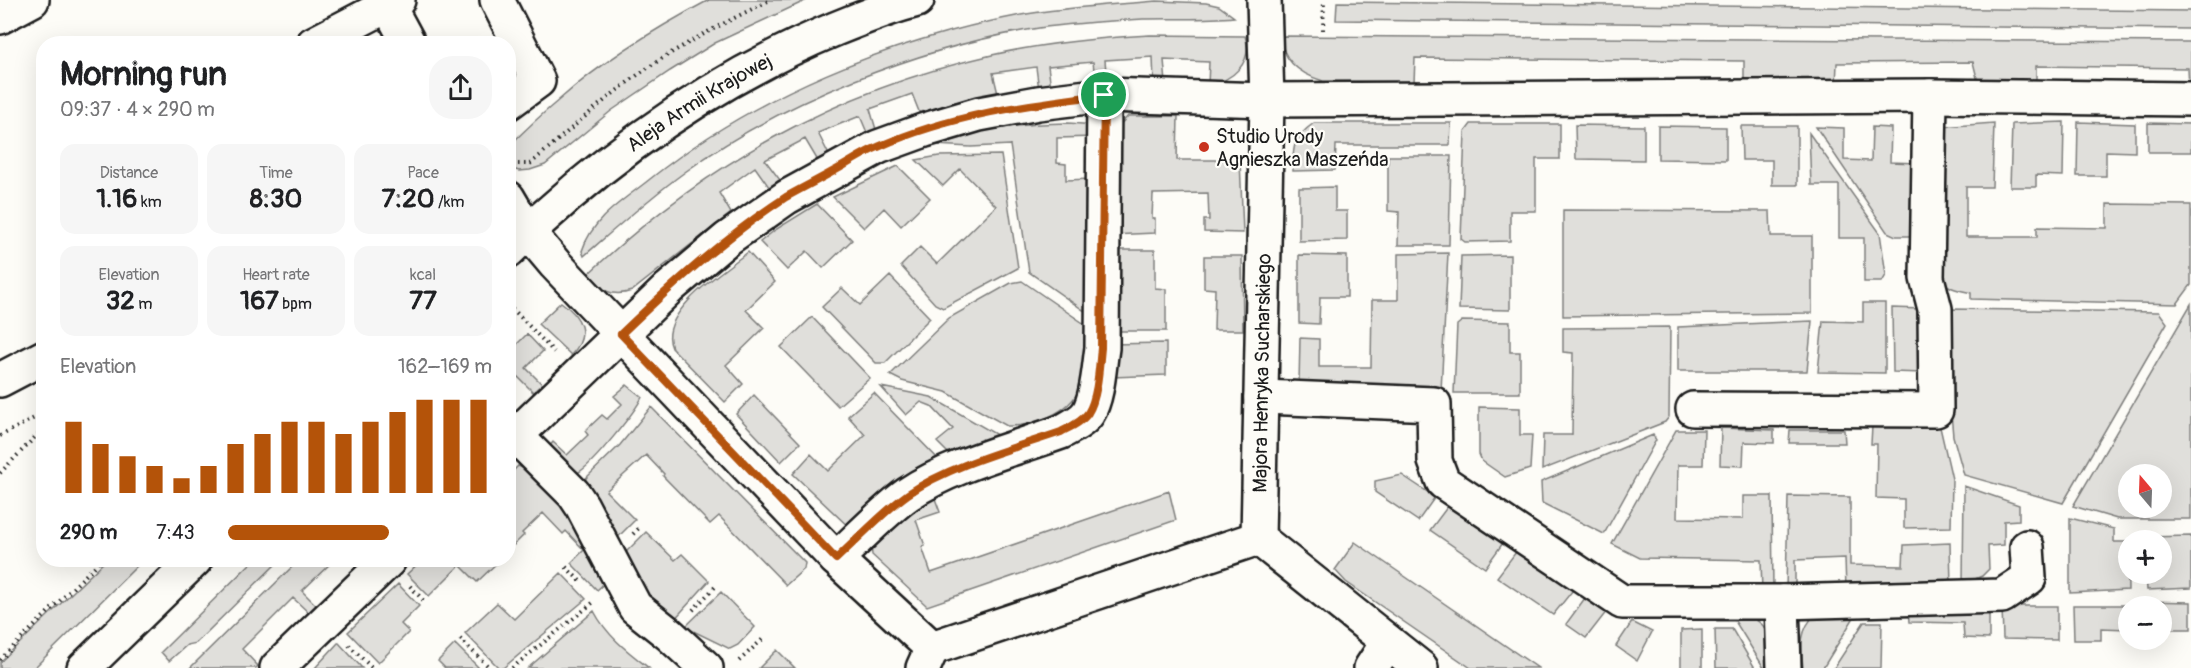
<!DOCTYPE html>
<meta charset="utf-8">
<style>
:root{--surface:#fff;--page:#f6f6f6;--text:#202124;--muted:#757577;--accent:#b45309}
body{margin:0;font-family:Pangolin,sans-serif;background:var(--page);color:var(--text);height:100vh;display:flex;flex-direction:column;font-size:22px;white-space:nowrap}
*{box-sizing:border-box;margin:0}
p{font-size:20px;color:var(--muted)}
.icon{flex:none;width:33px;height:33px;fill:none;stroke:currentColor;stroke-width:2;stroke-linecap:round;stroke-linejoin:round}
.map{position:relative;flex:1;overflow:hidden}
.details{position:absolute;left:36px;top:36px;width:480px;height:531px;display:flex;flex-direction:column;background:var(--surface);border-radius:24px;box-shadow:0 6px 24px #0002}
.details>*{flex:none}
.needle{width:39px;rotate:341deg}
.fabs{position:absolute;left:2118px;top:464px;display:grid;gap:12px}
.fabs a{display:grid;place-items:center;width:54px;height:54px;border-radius:50%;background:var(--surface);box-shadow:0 6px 24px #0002;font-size:30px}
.pin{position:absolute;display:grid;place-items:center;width:51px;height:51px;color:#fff;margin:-26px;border:3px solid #fff;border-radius:50%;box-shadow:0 2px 6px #0007}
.round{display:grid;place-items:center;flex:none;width:63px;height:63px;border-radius:24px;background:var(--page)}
.summary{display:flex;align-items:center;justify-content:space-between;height:102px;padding:0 24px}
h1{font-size:33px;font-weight:800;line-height:45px}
.stats{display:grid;grid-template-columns:repeat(3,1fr);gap:9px;height:102px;padding:6px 24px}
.stats div{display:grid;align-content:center;border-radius:15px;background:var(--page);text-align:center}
.stats b{font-size:26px;font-weight:800}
.stats small{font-size:16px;font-weight:400}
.stats p{font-size:16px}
.chart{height:168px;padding:12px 24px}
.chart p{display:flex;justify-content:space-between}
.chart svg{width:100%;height:108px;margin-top:6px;stroke:var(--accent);stroke-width:6}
ul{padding:0 24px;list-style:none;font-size:20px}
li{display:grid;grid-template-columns:96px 72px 1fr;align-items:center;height:45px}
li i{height:15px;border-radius:8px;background:var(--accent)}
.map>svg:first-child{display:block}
.green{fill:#e0dfdb;stroke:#7e7e7c;stroke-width:1.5;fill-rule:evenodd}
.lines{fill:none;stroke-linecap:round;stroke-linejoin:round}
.minor-casing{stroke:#1c1c1c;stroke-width:38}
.path{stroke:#1c1c1c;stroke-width:4;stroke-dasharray:1.5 4.5;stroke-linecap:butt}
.minor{stroke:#fdfcf7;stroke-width:33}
.route-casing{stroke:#fff;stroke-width:12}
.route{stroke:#b45309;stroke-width:8}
.poi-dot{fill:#c8321e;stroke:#fdfcf7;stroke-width:2}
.labels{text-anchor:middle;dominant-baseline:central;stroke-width:4.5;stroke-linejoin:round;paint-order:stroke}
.street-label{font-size:20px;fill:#1c1c1c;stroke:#fdfcf7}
.poi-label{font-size:20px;fill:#1c1c1c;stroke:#fdfcf7;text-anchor:start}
</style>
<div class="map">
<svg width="2191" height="668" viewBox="0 0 2191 668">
<rect width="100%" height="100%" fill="#fdfcf7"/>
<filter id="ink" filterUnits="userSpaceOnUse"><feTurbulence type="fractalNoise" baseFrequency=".0167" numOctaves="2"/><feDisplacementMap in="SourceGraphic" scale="12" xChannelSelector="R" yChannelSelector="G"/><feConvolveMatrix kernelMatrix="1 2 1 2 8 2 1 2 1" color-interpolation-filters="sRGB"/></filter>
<g filter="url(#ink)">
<path class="green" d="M709,0H807L715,43L670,71L611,111L545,165L530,170L519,171L509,168V146C525,130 542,114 560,99C603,61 658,27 709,0Z
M1157,1L1206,3L1219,6L1234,17C1203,20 1173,18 1143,19C1109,21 1073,23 1039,28C920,47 782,101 685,172C649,198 617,227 584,256L582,251C593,217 624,200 650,179C755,95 889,40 1021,15C1066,7 1112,5 1157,1Z
M1337,2L2191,11V29L1336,20Z
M1150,35L1245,36C1254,63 1232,81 1208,85L1209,62L1164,60L1166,83H1154L1153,57L1105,60L1107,84L1096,85L1093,62L1048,66L1051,88L1039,90L1036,67L993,73L998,94L951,103L920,114L912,94L870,109L877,133L868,135L860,116L818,133L829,155L818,161L805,139L765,160L780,180L769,187L755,167L719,193L731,213L632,291C611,298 601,290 587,275C705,165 833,91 992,55C1044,43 1097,38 1150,35Z
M1281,36L2191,42V89H2189L2188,68L2036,66V87L1979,86L1973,62L1837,63L1836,86L1744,87V61L1415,58L1414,82L1323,81C1300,74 1282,60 1281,36Z
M1128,116H1178L1177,160H1240L1243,233L1204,232V220H1209L1208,193L1153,194L1152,218H1155V233L1111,235L1112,134Z
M2064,122L2063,176L2036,175V187H2010L2012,124Z
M2078,122L2135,124V152L2106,151V176H2077Z
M1068,123L1096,125L1095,137L1057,138V163L1066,164V180L1091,179L1089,314L1029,272L1010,145L971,147L935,145C978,128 1022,124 1068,123Z
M1314,123H1451L1450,145H1336L1335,170L1293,171C1292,146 1294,137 1314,123Z
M1994,123L1992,187H1966V237H2037V227L2107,228V204L2191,205V285L2177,304L1971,299V293C1957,289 1948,290 1941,277V127Z
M2148,123L2191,124V152H2148Z
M1471,124H1560V159H1536V211H1510V241L1465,242L1461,239L1465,132Z
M1575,125L1644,126V160L1576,159Z
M1658,126L1726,127V160L1658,159Z
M1741,126H1797V185H1772V160H1742Z
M1816,127L1844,128V160L1871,161L1872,127L1891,128L1890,162L1918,163L1916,236H1896L1887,232Z
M1809,133L1880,233L1886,275L1882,282H1864V238H1839V185H1811Z
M1001,155L1018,268L943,308L935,304L901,266L920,247L937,264L996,206L960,169L943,186L916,160L939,156Z
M1388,156H1451L1449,245H1398L1399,212L1388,211Z
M898,166L930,198L901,226L884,208L864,228L833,197Z
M1335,187V211H1347V240L1299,241V188Z
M817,204L852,240L823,268L807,251L787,270L760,242L775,230Z
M1563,210L1770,211L1771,236H1812V313L1563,316Z
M1111,250H1155V288L1166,289V331H1109Z
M748,252L775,282L746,310L764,328L726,365L743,384L725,402L672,348C656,313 725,270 748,252Z
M1448,253L1441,391L1299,384L1300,338L1319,339V367H1371L1372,300H1398V254Z
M1299,255L1347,256V297H1320L1319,324L1299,323Z
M1510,255V310L1459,309L1461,256Z
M1204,256H1242L1243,330H1214L1215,289L1204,288Z
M890,276L930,318L885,363H876L822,307L842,288L860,305Z
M1022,281L1086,325C1091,339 1088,348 1085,362C1083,370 1083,381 1079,389C1070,413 1031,427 1007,426L946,392L902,381L890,375L949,318L1011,283Z
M561,302C581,316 591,335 571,355L538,324Z
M1863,303H1885V373L1818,372L1823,321L1863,322Z
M2191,304V519H2117L2073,506ZM2128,474H2162V507H2128Z
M1892,308L1922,309L1924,373L1893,372Z
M1950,309L2159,312L2167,323L2063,503L1964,475L1953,436L1951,413Z
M812,317L870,378L838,406L781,347Z
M1462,321L1510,322V352H1520V393H1454L1457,325Z
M1812,321L1807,371H1678V327Z
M1670,327L1669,417L1665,422L1542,470L1543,435H1572L1573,353L1563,352V328Z
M527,334L543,351L526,368L542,384L533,392L517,376L509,384V352Z
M1166,343V375L1112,377L1110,344Z
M627,385L642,397C636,411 592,465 579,472C576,473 573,473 569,473L547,449L553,442L567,455L588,435L585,431L602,415L607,419L622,404L614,396Z
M881,387L931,397L1004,439L969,451L948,453L937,442L953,429L931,406L921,402L906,415Z
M874,393L941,462L852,530L793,474L811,454L828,471L865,435L848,416Z
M754,395L800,443L781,462L736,414Z
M651,407L805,563L804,569L786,585L719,516L710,524L663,476L664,474L646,455L606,491L635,520L615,540L585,488L586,478L620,445Z
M1479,407L1520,408V435H1532L1530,469L1505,477L1482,461L1479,454Z
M1872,426L1940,427L1952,479L1951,527L1904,528V499L1876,498L1877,444H1871Z
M1721,428L1774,430V443L1744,442L1743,466L1720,465Z
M1676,430H1704L1703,465H1678L1677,518L1743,519V496H1772L1773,591H1762L1761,560L1640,558L1612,544Z
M1790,430H1844L1845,443H1789Z
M1653,435L1656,440L1604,534L1542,503L1541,482Z
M518,466L530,471L560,498L607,581L597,590L571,563L584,550L566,531L563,534L543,513L522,533L524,535L514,545L509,539V475Z
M1402,475L1435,497L1418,521L1375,492V481Z
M1964,486L2019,505V520L2004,521V545L1988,546L1989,569L1982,576L1963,584Z
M1169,491L1176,520L927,606L872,555L871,546L917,502L934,496L940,512L916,520L925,546L922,547L931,573Z
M1788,496L1850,497V565L1903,566L1904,545L1950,543L1951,587L1846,590L1845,558L1795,560V591H1786Z
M1448,506L1503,543L1485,568L1430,530Z
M2070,518L2114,529V542H2127L2128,590L2070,593Z
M646,532L675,560L682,554L709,581L672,622L654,610L621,557Z
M2191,536V588L2147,590L2146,573H2162V540H2145V537Z
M1355,542L1538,668H1471L1346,582L1335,570Z
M1516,552L1573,590L1553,615L1497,577Z
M106,560H143L34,668H0V662Z
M254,560H280L196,643L187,645L169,661L161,652Z
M299,560H334L302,591L317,606L310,614L293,598L242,649L258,666L256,668H190Z
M422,560H500L477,582L460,565L429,596L407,574Z
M561,573L586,599L503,668H499L465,633L497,603L514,619Z
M398,584L419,606L401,624L409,632L378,663L348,632Z
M721,592L755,627L738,645L730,649L685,627Z
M1585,598L1607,611L1586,638L1566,624Z
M2144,601L2191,602V629H2162V606H2144Z
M1989,604V639L1964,638L1963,623L1909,622L1908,608Z
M2073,605H2127L2128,629L2101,628V640H2074Z
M2002,606H2057V640L2003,639Z
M594,611C607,636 627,651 649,668H528Z
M1816,614H1854L1853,619L1823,668H1803C1801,648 1799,629 1816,614Z
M1717,615C1769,618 1765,619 1775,668H1764L1735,621H1717Z
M1632,622L1652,632L1637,661L1616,646Z
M1864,622H1882L1881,668H1834Z
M1702,629V668H1681V630Z
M1715,629H1732L1755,668H1716Z
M339,643L362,668H315L338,643Z
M455,644L479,668H445L438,661Z
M777,650L795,668H759Z"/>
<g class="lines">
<defs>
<g id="minor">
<path d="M398,0L388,5L409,44"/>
<path d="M497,0L538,81L508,103"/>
<path d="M1264,0L1267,100L1258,538L1421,668"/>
<path d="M0,17L32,0"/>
<path d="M313,44L388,5"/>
<path d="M508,198L528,232L555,264L836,559L932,648L923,668"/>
<path id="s1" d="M508,251C603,158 712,80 835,29C862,18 889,7 917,0"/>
<path d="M0,380L44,357"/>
<path d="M1261,397L1434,404L1435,461L1443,482L1622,602H1782L1784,668"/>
<path d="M1693,409L1936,410L1935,309L1927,278L1930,96"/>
<path d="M516,436L574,494L582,506L635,607L669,634L706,668"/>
<path d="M508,443L669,288L727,239L787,197L878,147L925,130L979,114L1038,103L1104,95L1267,100L1930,96L2191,99"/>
<path d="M836,559C858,539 884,511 908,494C951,465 1011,450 1061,432C1070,427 1082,422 1088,413C1098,397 1099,367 1102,348L1104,95"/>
<path d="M1782,602L2002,596L2029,578L2027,547"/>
<path d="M932,648L1258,538"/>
<path d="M84,668L195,560"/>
<path d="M277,668L389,560"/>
<path d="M1371,668L1388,642"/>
</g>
</defs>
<use href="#minor" class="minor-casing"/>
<path class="path" d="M1323,30L1324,0
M518,164H530C570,130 609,94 652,65C690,40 730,20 770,0
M508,304L554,352
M0,436L44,413
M0,473L44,428
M633,534L641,526
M508,550L509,551
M566,567L582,583
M410,586L424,601
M693,610L715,587
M460,639L490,668
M349,645L372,668
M0,660L101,560
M739,661L765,637
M512,668L595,601"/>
<use href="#minor" class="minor"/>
</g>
</g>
<g class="lines" filter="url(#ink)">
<defs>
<path id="route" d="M1104,95L1101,348C1099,367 1098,397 1088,413C1082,422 1070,427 1061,432C1012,449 950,465 908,494C884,511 858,539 836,559L621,334C673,284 726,236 786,197C802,188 818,180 834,171C849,163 863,153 878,147C950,115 1028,104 1104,95Z"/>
</defs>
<use href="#route" class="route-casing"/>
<use href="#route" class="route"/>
</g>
<circle class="poi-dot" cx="1204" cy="147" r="6"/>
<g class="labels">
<g class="street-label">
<text stroke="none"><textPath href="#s1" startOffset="243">Aleja Armii Krajowej</textPath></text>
<text transform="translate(1262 373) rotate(-89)">Majora Henryka Sucharskiego</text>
</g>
<g class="poi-label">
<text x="1216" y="136">Studio Urody<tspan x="1216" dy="23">Agnieszka Maszeńda</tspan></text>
</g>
</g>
</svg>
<div class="fabs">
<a><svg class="needle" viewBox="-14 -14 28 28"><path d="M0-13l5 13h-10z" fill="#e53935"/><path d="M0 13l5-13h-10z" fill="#757577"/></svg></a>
<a>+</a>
<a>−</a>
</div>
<div class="pin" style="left:1104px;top:95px;background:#1e9e55"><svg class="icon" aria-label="arrive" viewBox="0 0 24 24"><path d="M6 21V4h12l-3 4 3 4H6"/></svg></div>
<section class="details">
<div class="summary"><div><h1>Morning run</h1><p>09:37 · 4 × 290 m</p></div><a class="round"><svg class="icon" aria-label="share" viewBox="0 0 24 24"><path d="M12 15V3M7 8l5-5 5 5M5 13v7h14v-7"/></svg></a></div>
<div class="stats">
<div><p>Distance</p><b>1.16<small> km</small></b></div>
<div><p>Time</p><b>8:30</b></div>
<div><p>Pace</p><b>7:20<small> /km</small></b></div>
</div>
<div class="stats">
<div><p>Elevation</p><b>32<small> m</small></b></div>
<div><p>Heart rate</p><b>167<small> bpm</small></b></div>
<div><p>kcal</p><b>77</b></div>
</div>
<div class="chart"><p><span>Elevation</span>162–169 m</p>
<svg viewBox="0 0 160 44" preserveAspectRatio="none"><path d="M5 44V15M15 44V24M25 44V29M35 44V33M45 44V38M55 44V33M65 44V24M75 44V20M85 44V15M95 44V15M105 44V20M115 44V15M125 44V11M135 44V6M145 44V6M155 44V6"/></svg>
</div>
<ul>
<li><b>290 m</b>7:43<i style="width:61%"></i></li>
</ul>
</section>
</div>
